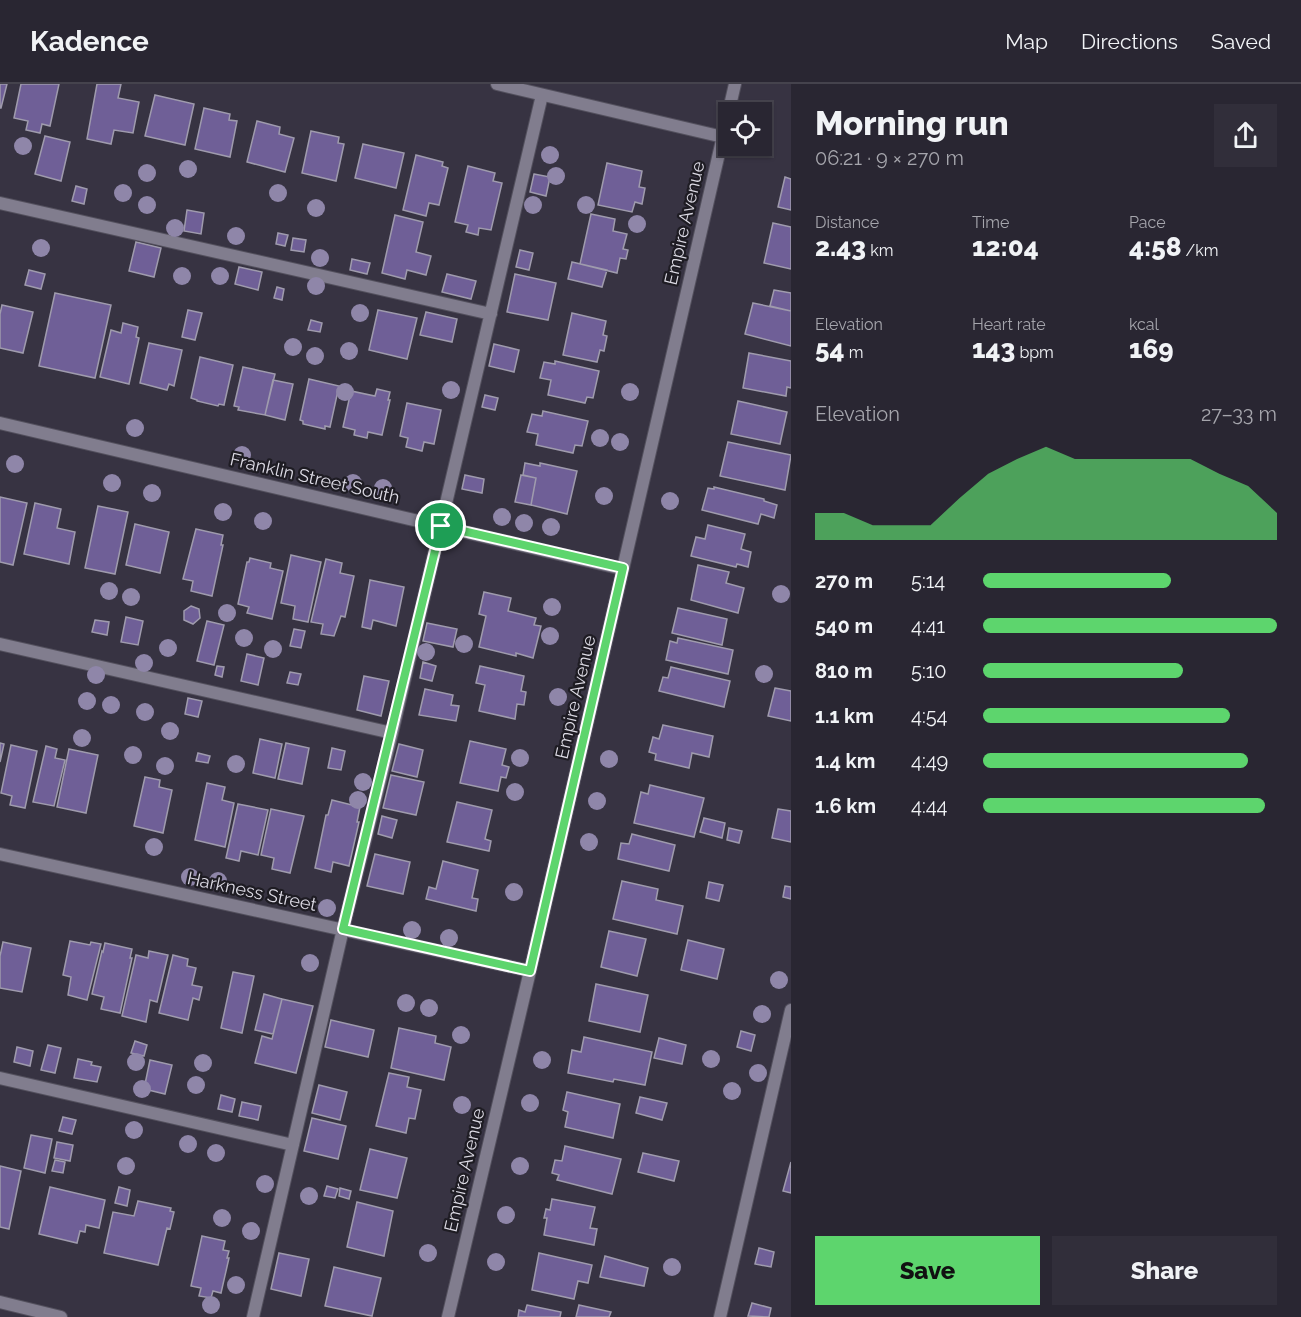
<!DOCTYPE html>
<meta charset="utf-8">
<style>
:root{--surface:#292632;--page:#312e3a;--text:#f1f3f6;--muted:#a5a5ac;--line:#45434d;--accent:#5dd56d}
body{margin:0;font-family:Raleway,sans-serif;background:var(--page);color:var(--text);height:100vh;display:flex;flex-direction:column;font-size:22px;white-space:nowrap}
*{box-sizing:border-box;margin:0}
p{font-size:20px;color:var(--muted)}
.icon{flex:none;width:33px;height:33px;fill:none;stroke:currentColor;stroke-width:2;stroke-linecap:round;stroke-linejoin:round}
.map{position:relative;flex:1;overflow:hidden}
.drawer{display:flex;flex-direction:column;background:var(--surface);width:510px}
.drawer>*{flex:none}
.buttons{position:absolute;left:718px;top:18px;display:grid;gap:12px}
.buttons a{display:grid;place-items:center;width:54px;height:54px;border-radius:0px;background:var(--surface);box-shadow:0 2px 4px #0004,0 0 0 2px var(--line);font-size:30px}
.pin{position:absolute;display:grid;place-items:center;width:51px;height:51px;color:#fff;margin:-26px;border:3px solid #fff;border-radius:50%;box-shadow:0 2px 6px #0007}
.round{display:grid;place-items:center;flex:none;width:63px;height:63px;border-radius:0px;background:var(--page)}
.summary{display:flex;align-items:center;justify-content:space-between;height:102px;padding:0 24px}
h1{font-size:33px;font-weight:800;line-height:45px}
.figures{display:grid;grid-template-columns:repeat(3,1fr);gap:9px;height:102px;padding:6px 24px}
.figures div{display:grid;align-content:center}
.figures b{font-size:26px;font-weight:800}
.figures small{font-size:16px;font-weight:400}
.figures p{font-size:16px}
.chart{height:168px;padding:12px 24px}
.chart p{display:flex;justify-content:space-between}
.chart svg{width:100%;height:108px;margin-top:6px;fill:var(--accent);opacity:.7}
.cta{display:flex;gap:12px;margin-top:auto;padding:12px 24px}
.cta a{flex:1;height:69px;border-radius:0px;background:var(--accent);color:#111;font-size:24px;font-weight:800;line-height:69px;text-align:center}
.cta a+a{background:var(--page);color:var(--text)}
ul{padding:0 24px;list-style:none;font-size:20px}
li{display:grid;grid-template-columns:96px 72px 1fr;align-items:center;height:45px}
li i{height:15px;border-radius:8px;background:var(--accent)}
header{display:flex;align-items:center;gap:36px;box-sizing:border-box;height:84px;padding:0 30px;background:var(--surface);border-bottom:2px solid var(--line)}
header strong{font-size:28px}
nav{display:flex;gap:33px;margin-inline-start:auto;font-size:21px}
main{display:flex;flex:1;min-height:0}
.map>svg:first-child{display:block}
.building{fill:#6f5f97;stroke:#9f9bad;stroke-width:1.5}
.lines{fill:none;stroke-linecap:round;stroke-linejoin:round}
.lane-casing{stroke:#53505d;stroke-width:14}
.street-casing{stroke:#53505d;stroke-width:14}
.lane{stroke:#817d8e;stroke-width:12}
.street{stroke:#817d8e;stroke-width:12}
.tree{fill:#8f86a9}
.route-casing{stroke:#fff;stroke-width:12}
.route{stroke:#5dd56d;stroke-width:8}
.labels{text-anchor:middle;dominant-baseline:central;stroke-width:4.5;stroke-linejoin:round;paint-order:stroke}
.street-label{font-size:18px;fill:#dcdae4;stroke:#1e1c23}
</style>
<header>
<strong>Kadence</strong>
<nav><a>Map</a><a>Directions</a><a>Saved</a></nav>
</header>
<main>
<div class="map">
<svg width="791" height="1233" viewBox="0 0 791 1233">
<rect width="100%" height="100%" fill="#373342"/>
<path class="building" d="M0,0H7L1,24H0Z
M21,0H59L50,42L42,40L40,49L26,46L28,37L14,34Z
M97,0H121L118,14L139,18L133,49L114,46L111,60L87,55Z
M155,11L194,20L185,61L145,52Z
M204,24L230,30L229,36L237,37L230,73L195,65Z
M257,37L280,43L279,50L294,54L285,88L247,78Z
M311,47L339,53L338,59L344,60L336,97L302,89Z
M45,52L70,58L61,97L35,90Z
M363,60L404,69L396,104L355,94Z
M416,71L443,78L442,82L448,84L439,121L429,119L426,132L403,126Z
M607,79L642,87L639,103L645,104L642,120L635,118L632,128L598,121Z
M468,82L495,89L493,97L502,99L491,146L479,144L478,151L466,148L468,141L455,138Z
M534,90L550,93L546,112L530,108Z
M785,93L791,95V126L778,123Z
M76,102L87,105L84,120L72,117Z
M187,126L204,129L201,150L184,147Z
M591,130L615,135L613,147L627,150L623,165L628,166L626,175L620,174L617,189L580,180Z
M395,131L423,138L416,168L431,172L426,191L407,186L405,195L382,189Z
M773,139L791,143V185L764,179Z
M278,149L288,151L285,162L276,160Z
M293,154L306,156L304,168L291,166Z
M136,158L161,164L154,193L129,187Z
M520,166L533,169L529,186L516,183Z
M352,175L370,179L367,190L350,186Z
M572,178L607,186L602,203L568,195Z
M239,183L262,188L258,206L235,200Z
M29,186L45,190L41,205L25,201Z
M447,190L476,197L471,215L442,208Z
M515,190L556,199L548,236L507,228Z
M277,203L284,205L282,216L274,214Z
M774,206L791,209V227L770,222Z
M55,209L111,221L95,294L39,282Z
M753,219L791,227V262L745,250Z
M2,221L33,228L23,269L0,264V230Z
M188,226L202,229L195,256L182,253Z
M378,226L417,234L407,275L369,266Z
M426,228L457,235L452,258L420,251Z
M572,229L606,237L603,251L607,252L604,267L600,266L597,278L563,271Z
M311,236L322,239L320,248L308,246Z
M123,239L138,243L136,253L139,254L129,300L100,293L111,246L121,249Z
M149,259L182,266L174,302L169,300L167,306L140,299Z
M494,260L519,266L514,288L489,282Z
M749,269L791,277V304L787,303L786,312L743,304Z
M200,273L233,281L224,321L219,320L218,322L197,317V316L191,314Z
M555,277L599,287L593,314L587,313L585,319L548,311L551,296L540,294L544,278L555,280Z
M243,283L275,290L265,331L238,326L239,323L234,322Z
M309,295L339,302L330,343L325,342V345L303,340V337L300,336Z
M273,296L293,300L285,336L265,331Z
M377,305L390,308L388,316H390L382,351L368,348L367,354L354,351L355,346L343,343L351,307L375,312Z
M485,311L498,314L495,326L482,323Z
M738,317L787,328L780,360L731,350Z
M407,319L441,326L434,360L424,358L422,367L406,363L408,354L400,352Z
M543,327L588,337L582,362L575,361L573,369L536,361L538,350L527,348L532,330L542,332Z
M728,358L791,371L785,406L720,392Z
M525,379L540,382V379L577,387L567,430L531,421L536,394L523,391Z
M465,391L484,395L482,409L462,405Z
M521,391L536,394L531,421L515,418Z
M714,403L764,415V417L777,421L774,434L761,430L758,440L702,426L708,404L714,405Z
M0,413L27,419L13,481L0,478Z
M35,419L61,425L57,444L75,448L69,480L24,470Z
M98,422L128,428L115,490L85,484Z
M135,440L169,448L160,489L126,481Z
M708,441L745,450L741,465L751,468L748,483L737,480L736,483L691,472L696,453L705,455Z
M196,445L223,451L221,461H223L212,512L191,507L193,497L183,495Z
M291,471L321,478L308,538L293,535L295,522L281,519Z
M250,474L271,479L270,484L283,487L272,535L247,529L249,523L238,520L247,478H249Z
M326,475L342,479L340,489L354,492L345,533L341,532L334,552L321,550L323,540L311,538Z
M698,481L729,488L726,499L744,504L738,529L691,516Z
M370,496L404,503L396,542L373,536L371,545L362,543Z
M484,508L511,514L508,527L536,534L534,541L541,542L533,574L516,569V572L479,563L486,532L479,530Z
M191,522L199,525L200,534L193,540L184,536V527Z
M678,524L727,535L722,561L672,549Z
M126,533L143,537L138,561L121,558Z
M95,536L109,538L107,551L92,548Z
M207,537L224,541L214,581L197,577Z
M427,539L457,545L453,563L423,557Z
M294,545L305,547L301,564L290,562Z
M678,554L733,566L728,590L666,576L670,557L677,559Z
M247,570L264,574L258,601L241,597Z
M423,578L436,582L432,597L420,594Z
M217,582L224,583L222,593L215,591Z
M480,582L524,592L521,607L526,608L524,621L517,620L515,635L479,627L485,601L476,599Z
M671,583L730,597L724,623L659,607L663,593L668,594Z
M290,588L301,590L298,601L287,599Z
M364,592L389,597L381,632L357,626Z
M775,604L791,607V637L768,632Z
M425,605L453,611L451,621L459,622L456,637L419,631Z
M188,614L202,617L198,633L185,630Z
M663,641L713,652L709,673L692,669L689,684L655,676L656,670L649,668L653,653L659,655Z
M260,655L282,660L275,694L253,689Z
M470,657L506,665L502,681L509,683L506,694L501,693L498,707L460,699Z
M0,659L4,660L0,678Z
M286,659L309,664L302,700L278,695Z
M399,660L423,666L417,693L392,687Z
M11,661L37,667L25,724L10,721L12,712L1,709Z
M46,662L57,665L55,674L65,676L54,722L33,718Z
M332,664L345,667L341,686L328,684Z
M69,665L98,671L86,729L57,723Z
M198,669L210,672L208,679L196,677Z
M391,691L424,698L416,731L383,724Z
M145,693L160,696L159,703L172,706L163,749L134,742Z
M207,699L225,703L222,716L234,719L225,763L195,756Z
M650,701L704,714L694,753L634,739L641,708L648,710Z
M332,716L360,723L357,738H359L349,782L333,778L331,788L315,784L326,731H328Z
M457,718L492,726L485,755L491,757L489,767L447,758Z
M238,720L268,726L258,771L241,767L239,777L226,774Z
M271,725L304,732L290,789L272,785L274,774L261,771Z
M778,725L791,727V758L772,754Z
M382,732L397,736L392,754L378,750Z
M704,734L725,739L722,754L700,748Z
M729,744L742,747L739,759L727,756Z
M632,750L675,761L669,787L618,775L621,759L629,760Z
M375,770L410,778L403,810L367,802Z
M443,777L478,786L472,814L478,815L476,827L426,815L429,803L436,805Z
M622,797L658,805L656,816L683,822L677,850L613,835Z
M709,798L723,801L719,817L706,814Z
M785,802L791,803V815L783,813Z
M609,847L646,855L637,892L601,883Z
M688,856L724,865L717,895L681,886Z
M70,857L90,861L91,858L101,860L87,916L68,911L71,893L63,891Z
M3,858L31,864L22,908L0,904V872Z
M105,859L132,865L130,874H132L120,929L101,925L104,913L92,910L102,867L103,868Z
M149,867L168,871L157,918L150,916L146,938L122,932L136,871L148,874Z
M173,871L188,875L187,882L196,884L192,901L202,903L199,916L193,914L188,936L159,929Z
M233,888L254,892L242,949L221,944Z
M596,900L648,911L640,948L589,937Z
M264,910L282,915L273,950L255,946Z
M282,915L313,922L296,989L255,979L262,952L272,955Z
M331,936L374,946L368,973L325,963Z
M399,944L436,952L435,959L451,963L444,996L391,984Z
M741,947L755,951L751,967L737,963Z
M584,953L652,968L645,1001L614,995L613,998L568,989L572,966L581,968Z
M659,954L686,961L682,980L654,974Z
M135,957L147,961L144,972L131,969Z
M48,961L61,964L55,989L41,986Z
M17,963L33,967L30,982L14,978Z
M78,975L92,978L91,981L101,983L97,998L74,994Z
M150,976L172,981L165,1010L144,1005Z
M389,989L409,993L407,1003L421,1006L415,1035L409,1034L406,1049L376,1042Z
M319,1001L347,1008L340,1036L312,1029Z
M567,1008L620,1020L613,1054L565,1043L568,1028L563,1026Z
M221,1011L235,1015L232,1028L218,1025Z
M640,1013L667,1019L662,1036L636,1029Z
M242,1018L261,1022L258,1036L239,1032Z
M63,1033L76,1036L72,1050L59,1047Z
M312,1034L346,1042L338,1075L304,1067Z
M31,1051L52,1055L45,1089L24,1084Z
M57,1058L73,1061L70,1077L54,1074Z
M565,1062L621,1075L612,1110L557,1096L559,1091L552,1089L555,1076L562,1077Z
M370,1065L407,1074L397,1114L360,1106Z
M643,1069L679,1077L674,1097L638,1088Z
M55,1076L65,1078L63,1089L52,1087Z
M791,1078V1109L783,1107Z
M0,1082L21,1087L9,1145L0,1143Z
M327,1102L338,1105L335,1114L324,1112Z
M50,1103L105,1116L99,1144L86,1141L85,1148L80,1147L77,1159L39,1150Z
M119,1103L130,1106L127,1122L115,1119Z
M340,1104L351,1107L349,1115L339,1112Z
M552,1115L595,1123L590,1144L597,1145L594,1161L544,1151L547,1134H544L546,1125L550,1126Z
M138,1117L171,1124L170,1127L174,1128L170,1145L167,1144L158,1181L104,1169L113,1128L134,1132Z
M357,1118L393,1127L384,1172L347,1163Z
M202,1152L225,1157L223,1166L229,1167L227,1174H229L221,1209L213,1207L211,1214L199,1212L201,1204L191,1202Z
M759,1164L774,1168L771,1183L755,1180Z
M279,1169L309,1175L301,1212L271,1205Z
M539,1169L592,1181L588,1199L578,1197L574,1215L532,1206Z
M605,1172L648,1184L644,1202L600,1193Z
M334,1183L381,1194L372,1232L325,1222Z
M752,1219L771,1224L769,1233L748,1232Z
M527,1221L561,1228L560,1233H518L519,1226L525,1228Z
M579,1221L611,1228L609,1233H576Z"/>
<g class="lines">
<defs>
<path id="lane" d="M0,119L491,230
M0,560L392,649
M0,994L293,1061
M253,1233L343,845L392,649L542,11
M720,1233L791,926"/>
<path id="street" d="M497,0L723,53
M0,339L623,485
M0,770L530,887
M0,1218L61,1233
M448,1233L530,887L735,0"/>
</defs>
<use href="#lane" class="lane-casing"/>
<use href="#street" class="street-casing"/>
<use href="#lane" class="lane"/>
<use href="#street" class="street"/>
</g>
<g class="tree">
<circle cx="23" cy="62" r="9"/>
<circle cx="550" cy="71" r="9"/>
<circle cx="188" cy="85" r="9"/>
<circle cx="147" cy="89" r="9"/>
<circle cx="556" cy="92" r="9"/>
<circle cx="123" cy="109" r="9"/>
<circle cx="278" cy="109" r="9"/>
<circle cx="147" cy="121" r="9"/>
<circle cx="533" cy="121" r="9"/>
<circle cx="586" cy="121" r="9"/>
<circle cx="316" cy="124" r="9"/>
<circle cx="637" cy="140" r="9"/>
<circle cx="175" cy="144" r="9"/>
<circle cx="236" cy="152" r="9"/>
<circle cx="41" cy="164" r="9"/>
<circle cx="320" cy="174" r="9"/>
<circle cx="182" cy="192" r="9"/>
<circle cx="220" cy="192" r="9"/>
<circle cx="316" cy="202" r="9"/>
<circle cx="360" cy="229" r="9"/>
<circle cx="293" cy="263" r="9"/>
<circle cx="349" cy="267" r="9"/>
<circle cx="315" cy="272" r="9"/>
<circle cx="451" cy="306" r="9"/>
<circle cx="345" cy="308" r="9"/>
<circle cx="630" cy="308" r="9"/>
<circle cx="135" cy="344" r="9"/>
<circle cx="600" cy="354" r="9"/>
<circle cx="620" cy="358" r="9"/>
<circle cx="242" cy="371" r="9"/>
<circle cx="15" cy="380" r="9"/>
<circle cx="112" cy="399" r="9"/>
<circle cx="353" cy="399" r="9"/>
<circle cx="383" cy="404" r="9"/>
<circle cx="152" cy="409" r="9"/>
<circle cx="604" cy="412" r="9"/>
<circle cx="670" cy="417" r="9"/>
<circle cx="223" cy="428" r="9"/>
<circle cx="502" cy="433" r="9"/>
<circle cx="263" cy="437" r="9"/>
<circle cx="524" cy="439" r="9"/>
<circle cx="551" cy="443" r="9"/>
<circle cx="109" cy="507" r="9"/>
<circle cx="781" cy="510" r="9"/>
<circle cx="131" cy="513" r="9"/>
<circle cx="552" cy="523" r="9"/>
<circle cx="227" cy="529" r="9"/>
<circle cx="550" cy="552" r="9"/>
<circle cx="244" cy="554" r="9"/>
<circle cx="464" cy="560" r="9"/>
<circle cx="168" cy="564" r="9"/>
<circle cx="273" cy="565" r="9"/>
<circle cx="426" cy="568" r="9"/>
<circle cx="144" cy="579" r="9"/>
<circle cx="764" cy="590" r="9"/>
<circle cx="96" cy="591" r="9"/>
<circle cx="558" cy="613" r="9"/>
<circle cx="87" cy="617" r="9"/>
<circle cx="111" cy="621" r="9"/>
<circle cx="145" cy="628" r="9"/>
<circle cx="170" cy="647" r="9"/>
<circle cx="82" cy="654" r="9"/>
<circle cx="133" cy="671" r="9"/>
<circle cx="520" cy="674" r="9"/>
<circle cx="609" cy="675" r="9"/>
<circle cx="236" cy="680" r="9"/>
<circle cx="165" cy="682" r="9"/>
<circle cx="363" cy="698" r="9"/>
<circle cx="515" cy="708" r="9"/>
<circle cx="358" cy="716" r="9"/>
<circle cx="597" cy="717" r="9"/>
<circle cx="589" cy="758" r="9"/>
<circle cx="154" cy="763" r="9"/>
<circle cx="190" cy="793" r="9"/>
<circle cx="218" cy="797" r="9"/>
<circle cx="514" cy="808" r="9"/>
<circle cx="327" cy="824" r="9"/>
<circle cx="412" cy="846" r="9"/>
<circle cx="449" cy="854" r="9"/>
<circle cx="310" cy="879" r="9"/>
<circle cx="779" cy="896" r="9"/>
<circle cx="406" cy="919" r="9"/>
<circle cx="429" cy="924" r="9"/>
<circle cx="762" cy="930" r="9"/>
<circle cx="461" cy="951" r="9"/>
<circle cx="711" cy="975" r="9"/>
<circle cx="542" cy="976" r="9"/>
<circle cx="136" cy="978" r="9"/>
<circle cx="203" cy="979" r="9"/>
<circle cx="758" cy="989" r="9"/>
<circle cx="196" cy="1001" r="9"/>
<circle cx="142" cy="1005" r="9"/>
<circle cx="732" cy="1007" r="9"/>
<circle cx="530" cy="1019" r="9"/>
<circle cx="462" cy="1021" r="9"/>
<circle cx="134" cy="1046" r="9"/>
<circle cx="188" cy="1060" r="9"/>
<circle cx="216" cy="1069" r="9"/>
<circle cx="126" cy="1082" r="9"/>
<circle cx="520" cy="1082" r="9"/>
<circle cx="265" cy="1100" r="9"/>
<circle cx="309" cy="1112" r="9"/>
<circle cx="506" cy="1131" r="9"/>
<circle cx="222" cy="1134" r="9"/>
<circle cx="251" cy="1147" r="9"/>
<circle cx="428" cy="1169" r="9"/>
<circle cx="496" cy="1178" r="9"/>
<circle cx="672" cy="1183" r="9"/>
<circle cx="236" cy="1201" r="9"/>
<circle cx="211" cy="1221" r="9"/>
</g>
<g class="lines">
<defs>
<path id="route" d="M441,442L623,484L530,887L343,845Z"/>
</defs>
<use href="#route" class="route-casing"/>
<use href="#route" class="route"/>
</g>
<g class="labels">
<g class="street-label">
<text transform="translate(684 139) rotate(-77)">Empire Avenue</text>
<text transform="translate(315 394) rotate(13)">Franklin Street South</text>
<text transform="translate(575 613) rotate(-77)">Empire Avenue</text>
<text transform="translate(252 807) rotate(12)">Harkness Street</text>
<text transform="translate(464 1086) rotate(-77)">Empire Avenue</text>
</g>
</g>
</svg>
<div class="buttons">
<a><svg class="icon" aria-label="locate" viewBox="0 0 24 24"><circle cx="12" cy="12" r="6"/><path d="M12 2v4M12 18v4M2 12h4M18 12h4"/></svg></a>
</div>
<div class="pin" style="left:441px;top:442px;background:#1e9e55"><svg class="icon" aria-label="arrive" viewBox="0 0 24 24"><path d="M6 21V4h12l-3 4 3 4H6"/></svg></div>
</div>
<section class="drawer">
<div class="summary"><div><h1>Morning run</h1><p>06:21 · 9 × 270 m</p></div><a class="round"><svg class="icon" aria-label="share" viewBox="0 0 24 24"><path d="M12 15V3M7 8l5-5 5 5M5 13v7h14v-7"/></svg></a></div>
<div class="figures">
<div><p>Distance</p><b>2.43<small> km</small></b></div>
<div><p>Time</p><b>12:04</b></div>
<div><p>Pace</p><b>4:58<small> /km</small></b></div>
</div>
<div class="figures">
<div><p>Elevation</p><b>54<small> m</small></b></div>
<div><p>Heart rate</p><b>143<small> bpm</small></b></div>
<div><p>kcal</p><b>169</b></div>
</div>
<div class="chart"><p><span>Elevation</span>27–33 m</p>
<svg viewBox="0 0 160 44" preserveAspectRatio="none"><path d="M0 44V33L10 33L20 38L30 38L40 38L50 27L60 17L70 11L80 6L90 11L100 11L110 11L120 11L130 11L140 17L150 22L160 33V44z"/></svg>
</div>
<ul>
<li><b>270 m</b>5:14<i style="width:64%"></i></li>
<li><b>540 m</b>4:41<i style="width:100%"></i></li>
<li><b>810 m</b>5:10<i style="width:68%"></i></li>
<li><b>1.1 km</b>4:54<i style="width:84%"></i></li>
<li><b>1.4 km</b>4:49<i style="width:90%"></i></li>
<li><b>1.6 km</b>4:44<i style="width:96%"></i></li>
</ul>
<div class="cta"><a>Save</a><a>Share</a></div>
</section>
</main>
